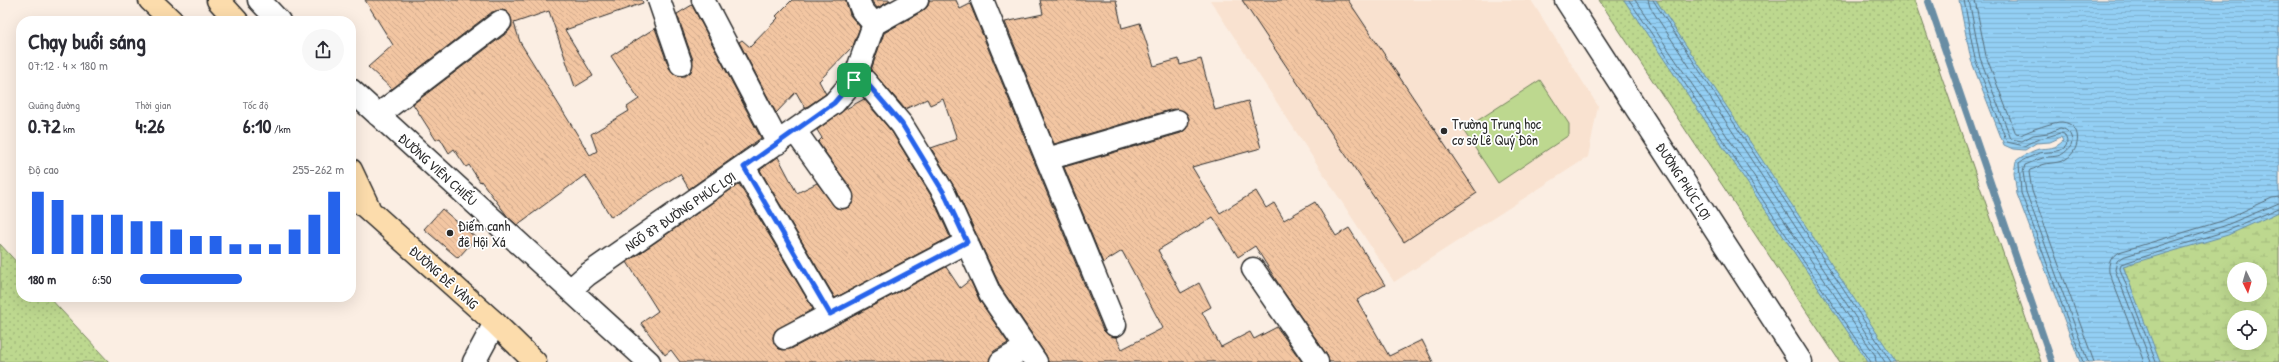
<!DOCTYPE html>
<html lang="vi">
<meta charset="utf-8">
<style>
:root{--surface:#fff;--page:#f7f7f7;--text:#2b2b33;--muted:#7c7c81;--accent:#2563eb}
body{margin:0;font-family:"Patrick Hand",sans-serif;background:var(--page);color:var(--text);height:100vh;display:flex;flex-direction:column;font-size:15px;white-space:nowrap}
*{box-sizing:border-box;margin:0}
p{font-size:13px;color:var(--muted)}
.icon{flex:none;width:22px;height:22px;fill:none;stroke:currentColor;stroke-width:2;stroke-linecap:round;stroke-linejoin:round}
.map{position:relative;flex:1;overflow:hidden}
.details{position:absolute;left:16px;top:16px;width:340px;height:286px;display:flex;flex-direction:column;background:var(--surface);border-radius:16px;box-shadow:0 4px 16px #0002}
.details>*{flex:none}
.needle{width:26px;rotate:175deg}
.controls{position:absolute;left:2227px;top:262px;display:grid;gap:8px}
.controls a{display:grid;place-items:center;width:40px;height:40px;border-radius:50%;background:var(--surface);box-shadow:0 4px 16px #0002;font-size:20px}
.pin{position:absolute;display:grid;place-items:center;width:34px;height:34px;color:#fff;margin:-17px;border-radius:8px;box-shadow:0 2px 6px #0006}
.round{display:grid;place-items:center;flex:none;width:42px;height:42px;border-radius:21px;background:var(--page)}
.summary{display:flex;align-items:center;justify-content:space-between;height:68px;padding:0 12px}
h1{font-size:22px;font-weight:700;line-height:30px}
.metrics{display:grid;grid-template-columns:repeat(3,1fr);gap:6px;height:68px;padding:4px 12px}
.metrics div{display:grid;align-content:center}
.metrics b{font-size:20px;font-weight:700}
.metrics small{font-size:11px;font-weight:400}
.metrics p{font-size:11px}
.chart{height:112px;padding:8px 12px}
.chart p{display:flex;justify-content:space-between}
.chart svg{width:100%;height:72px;margin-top:4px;stroke:var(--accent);stroke-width:6}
ul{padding:0 12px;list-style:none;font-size:13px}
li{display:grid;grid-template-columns:64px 48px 1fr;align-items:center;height:30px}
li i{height:10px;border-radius:5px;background:var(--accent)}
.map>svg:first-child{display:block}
.built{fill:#f9e2d0}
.grass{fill:url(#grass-dots);stroke:#74825d}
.wetland{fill:url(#wetland-marsh);stroke:#74825d;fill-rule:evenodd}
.pitch{fill:#bdd88f;stroke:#74825d}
.water{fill:url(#water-rules);stroke:#698da4}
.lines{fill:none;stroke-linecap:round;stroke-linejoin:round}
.shore{stroke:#556d7b;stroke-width:1}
.stream{stroke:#698da4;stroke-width:7}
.building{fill:url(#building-back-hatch);stroke:#2b2b2b}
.minor-casing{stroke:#2b2b2b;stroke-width:25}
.major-casing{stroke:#2b2b2b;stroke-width:25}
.minor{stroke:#fff;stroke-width:22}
.major{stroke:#fcdcac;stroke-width:22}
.route-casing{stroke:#fff;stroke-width:8}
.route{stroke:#2563eb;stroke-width:5}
.poi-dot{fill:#2b2b2b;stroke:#fff;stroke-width:1.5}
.labels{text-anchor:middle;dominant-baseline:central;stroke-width:3.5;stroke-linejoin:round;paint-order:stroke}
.poi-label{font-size:14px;fill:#2b2b2b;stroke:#fff;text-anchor:start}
.street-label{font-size:14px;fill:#2b2b2b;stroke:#fff}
</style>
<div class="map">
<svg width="2279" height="362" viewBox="0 0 2279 362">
<defs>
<pattern id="grass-dots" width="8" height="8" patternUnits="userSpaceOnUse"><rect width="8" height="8" fill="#bdd88f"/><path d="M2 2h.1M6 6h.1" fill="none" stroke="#a3ba7c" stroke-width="1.8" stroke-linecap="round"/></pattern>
<pattern id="wetland-marsh" width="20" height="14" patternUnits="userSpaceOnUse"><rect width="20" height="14" fill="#bdd88f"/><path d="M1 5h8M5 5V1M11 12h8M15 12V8" fill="none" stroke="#a3ba7c"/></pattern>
<pattern id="water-rules" width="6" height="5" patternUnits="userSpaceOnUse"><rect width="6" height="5" fill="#93cff4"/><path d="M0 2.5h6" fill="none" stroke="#7fb2d1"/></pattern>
<pattern id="building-back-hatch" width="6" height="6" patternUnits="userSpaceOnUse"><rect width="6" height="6" fill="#f3c6a2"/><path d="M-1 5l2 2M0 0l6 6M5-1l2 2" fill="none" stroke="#d0aa8c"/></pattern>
</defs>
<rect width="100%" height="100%" fill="#fbeee3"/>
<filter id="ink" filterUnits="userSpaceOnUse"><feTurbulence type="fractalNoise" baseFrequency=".025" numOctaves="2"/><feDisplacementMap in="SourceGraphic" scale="8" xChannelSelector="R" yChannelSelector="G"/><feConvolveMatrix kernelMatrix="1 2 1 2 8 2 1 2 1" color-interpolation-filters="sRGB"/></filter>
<g filter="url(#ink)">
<path class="built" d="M1210,0H1531L1598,106L1588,157L1394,282Z"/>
<path class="grass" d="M1599,0H1915L2041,362H1840Z
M0,244L21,267V297H49L109,362H0Z"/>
<path class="wetland" d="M2279,206V362H2158L2123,266ZM2234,269H2260V295H2234ZM2234,317H2260V343H2234Z"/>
<path class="pitch" d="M1540,80L1569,124V135L1498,183L1463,130Z"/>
<path class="water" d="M1624,0H1656L1896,362H1868Z
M1959,0H2279V212L2228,235L2123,266L2160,362H2080L2017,194L2014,173L2016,161C2020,157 2034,150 2039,149C2049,148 2055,149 2063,141L2061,137L2050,142L2036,143L2025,150L2013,149L2004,145L1971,60Z"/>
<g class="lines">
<path class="shore" d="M1629,0L1871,362
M1635,0L1875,355L1876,362
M1648,0L1650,7L1885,362
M1653,0L1891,362
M1964,0L1975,59L2007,142L2024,146C2035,139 2048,137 2060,133L2064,134C2076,154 2048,151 2039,153C2035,155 2022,160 2019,163L2021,193L2083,362
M1969,0L1980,58L2011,139L2022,141L2033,135L2048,133L2060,128C2069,129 2074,138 2071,146C2059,161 2053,154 2040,159C2035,160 2031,163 2025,165L2023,172L2026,192L2088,362
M1975,0L1986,56L2016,134L2021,135C2027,131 2056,121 2062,122C2083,124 2081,150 2066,159C2058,164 2050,162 2042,165C2038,166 2035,169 2030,170L2029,172L2032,191L2094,362
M2144,362L2109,272C2108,263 2111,256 2119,252L2222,221L2272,198L2279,197
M2151,362L2115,270L2117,261L2122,257L2224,226L2279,203
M2156,362L2120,269L2121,264L2226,231L2279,208"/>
<path class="stream" d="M1928,0L2052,362"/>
</g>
<path class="building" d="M365,0H642L643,3L565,30L593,76L575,87L549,11L514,23L520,42L590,155L597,151L591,134L629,111L627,107L639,99L611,56L655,28L669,68L678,76H685L691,72L693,60L677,14L692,5L761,138L689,189L680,174L611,217L585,175L517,225L508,217L481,181L480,182L469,165L466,167L454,149L449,153L440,138L436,140L413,104L508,32L512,26L510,15L504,10L492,12L392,89L368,67L393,45Z
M792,0H846L850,15L860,27L853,46L819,81L826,94L805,108L796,92L776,113L739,42L742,40L750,47L778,18L776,16Z
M871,0H890V1L877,8Z
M929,0H956L960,9L970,4L1103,330L1108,335L1116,337L1122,349L1163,328L1122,251L1103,263L1064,167L1181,133L1186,129L1189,118L1185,112L1173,109L1054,144L1005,22L1043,14L1040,0H1116L1122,28L1140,23L1154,66L1179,59L1180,65L1201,59L1215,110L1248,101L1261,148L1192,167L1220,213L1256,191L1266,208L1274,203L1284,220L1315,202L1336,236L1349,228L1385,285L1357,300L1389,356L1422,340L1433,362H1329L1327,355L1281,288L1255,246L1238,257L1213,217L1158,250L1181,293L1199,283L1211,307L1202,312L1221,347L1250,332L1254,339L1277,327L1302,362H1048L1046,355L1001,288L955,188L931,148L957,139L943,99L930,105L927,99L905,109L871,70L884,33L923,11L928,6Z
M1242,0H1348L1477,193L1404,242Z
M864,99L892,132L933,199L950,237L835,298L760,170L778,157L797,193L817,183L836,208L843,209L849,207L853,202L852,190L818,142L822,138L817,130L844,110Z
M739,184L813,309L775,331L773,337L774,343L779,349H791L946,267L960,288L970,280L980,301L1008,343L994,351L989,362H680L671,350L665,355L641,323L658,311L627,262Z
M442,209L476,238L458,258L424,229Z"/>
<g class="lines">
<defs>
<path id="minor" d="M259,0L279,21
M659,0L681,64
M703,0L778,143
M858,0L862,10L874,24
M982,0L1115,325
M1566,0L1801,362
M854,80L865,81L902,125L944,193L990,294L1036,362
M351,90L649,362
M378,115L500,22
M795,131L842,197
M1047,159L1177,121
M744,167L830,314
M1253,269L1317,362
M570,290L587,275L834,103L854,80L874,24L917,0
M785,338L967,242
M474,362L495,323
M1001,362L1025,348"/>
<path id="major" d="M150,0L172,21
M218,0L237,21
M351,170L368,206
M351,194L495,323L535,362"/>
</defs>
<use href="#minor" class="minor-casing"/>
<use href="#major" class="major-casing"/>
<use href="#minor" class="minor"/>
<use href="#major" class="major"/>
</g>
</g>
<g class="lines" filter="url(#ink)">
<defs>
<path id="route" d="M854,80L865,81L902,124L944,193L967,242L830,314L744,167L834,103Z"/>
</defs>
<use href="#route" class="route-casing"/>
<use href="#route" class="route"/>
</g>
<g class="poi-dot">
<circle cx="1444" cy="131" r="4"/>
<circle cx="450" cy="233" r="4"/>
</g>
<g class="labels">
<g class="poi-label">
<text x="1452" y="123">Trường Trung học<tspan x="1452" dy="16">cơ sở Lê Quý Đôn</tspan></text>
<text x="458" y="225">Điếm canh<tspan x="458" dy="16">đê Hội Xá</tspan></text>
</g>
<g class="street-label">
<text transform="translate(438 169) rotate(42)">ĐƯỜNG VIÊN CHIẾU</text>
<text transform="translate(1684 181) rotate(57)">ĐƯỜNG PHÚC LỢI</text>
<text transform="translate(680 211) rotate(-34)">NGÕ 87 ĐƯỜNG PHÚC LỢI</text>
<text transform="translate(444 277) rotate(42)">ĐƯỜNG ĐÊ VÀNG</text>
</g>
</g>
</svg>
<div class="controls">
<a><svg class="needle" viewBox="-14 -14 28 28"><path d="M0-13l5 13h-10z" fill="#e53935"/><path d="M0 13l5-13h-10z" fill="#7c7c81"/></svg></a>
<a><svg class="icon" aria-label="locate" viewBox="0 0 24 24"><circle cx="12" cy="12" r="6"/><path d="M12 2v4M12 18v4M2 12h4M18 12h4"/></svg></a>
</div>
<div class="pin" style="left:854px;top:80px;background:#1e9e55"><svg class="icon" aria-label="arrive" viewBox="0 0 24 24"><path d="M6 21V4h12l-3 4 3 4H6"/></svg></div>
<section class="details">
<div class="summary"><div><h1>Chạy buổi sáng</h1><p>07:12 · 4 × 180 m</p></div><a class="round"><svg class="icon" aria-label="share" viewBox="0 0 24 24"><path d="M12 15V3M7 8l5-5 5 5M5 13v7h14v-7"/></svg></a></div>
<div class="metrics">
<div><p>Quãng đường</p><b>0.72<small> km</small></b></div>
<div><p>Thời gian</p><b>4:26</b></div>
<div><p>Tốc độ</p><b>6:10<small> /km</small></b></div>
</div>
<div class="chart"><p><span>Độ cao</span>255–262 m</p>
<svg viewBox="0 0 160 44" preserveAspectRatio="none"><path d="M5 44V6M15 44V11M25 44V20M35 44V20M45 44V20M55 44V24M65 44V24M75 44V29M85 44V33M95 44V33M105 44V38M115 44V38M125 44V38M135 44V29M145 44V20M155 44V6"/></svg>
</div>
<ul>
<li><b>180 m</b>6:50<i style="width:50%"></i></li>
</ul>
</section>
</div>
